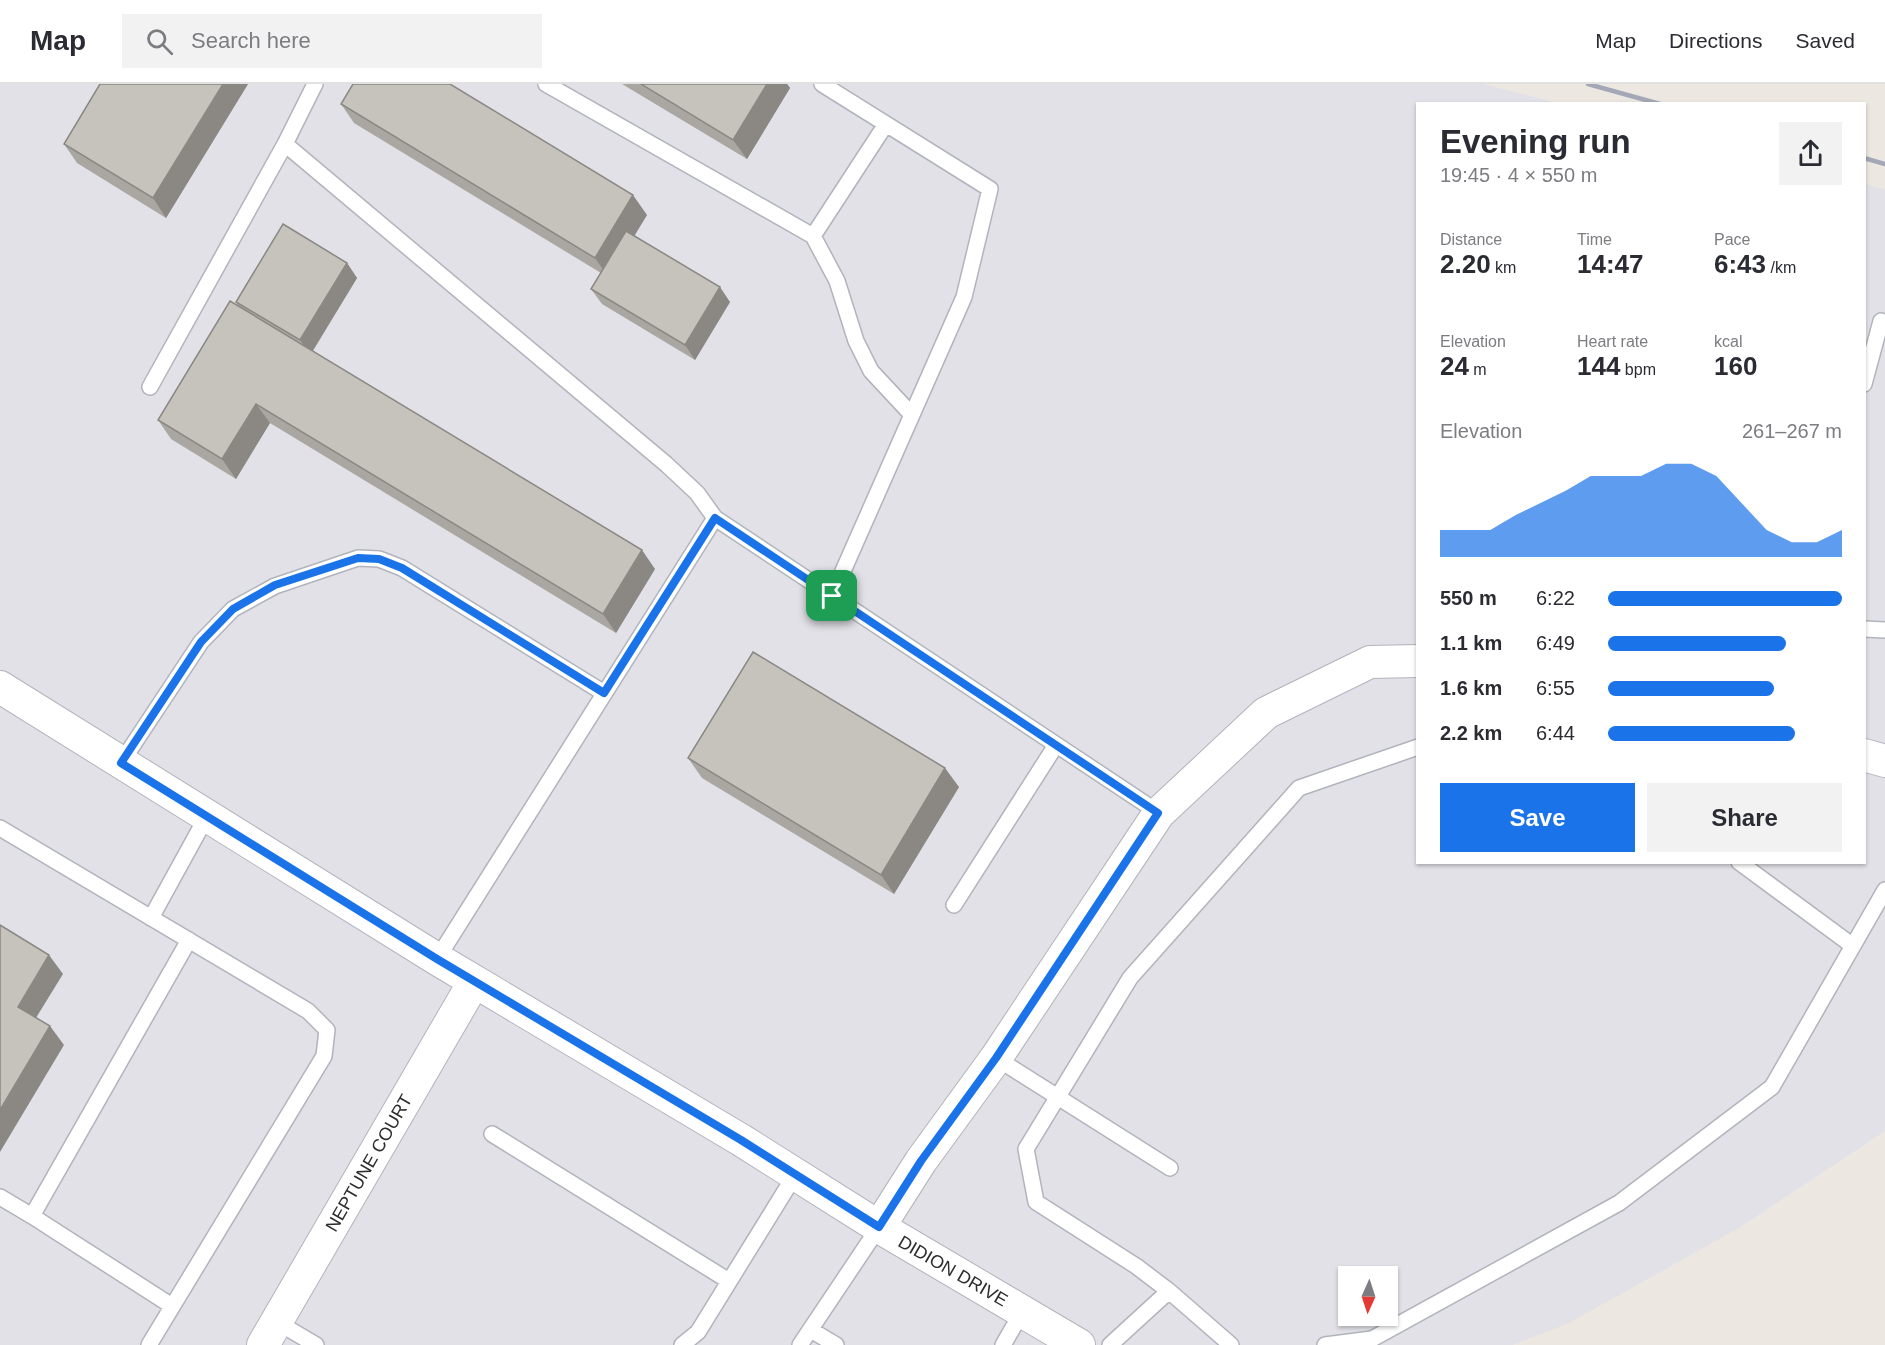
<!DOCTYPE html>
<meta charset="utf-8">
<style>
:root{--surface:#fff;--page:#f2f2f3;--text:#2b2b33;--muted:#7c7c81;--line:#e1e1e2;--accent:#1a73e8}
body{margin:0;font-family:Helvetica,sans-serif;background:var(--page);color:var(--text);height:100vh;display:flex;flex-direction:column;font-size:22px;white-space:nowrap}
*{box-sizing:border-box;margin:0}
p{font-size:20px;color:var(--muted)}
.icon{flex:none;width:33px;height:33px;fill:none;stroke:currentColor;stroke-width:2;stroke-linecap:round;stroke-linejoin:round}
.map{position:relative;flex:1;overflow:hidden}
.side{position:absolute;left:1416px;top:18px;width:450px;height:762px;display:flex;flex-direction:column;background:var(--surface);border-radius:0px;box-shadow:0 2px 4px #0004}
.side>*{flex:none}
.needle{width:39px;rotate:183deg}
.fabs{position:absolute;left:1338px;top:1182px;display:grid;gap:12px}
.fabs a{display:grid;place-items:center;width:60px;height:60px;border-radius:0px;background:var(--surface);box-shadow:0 2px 4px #0004;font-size:30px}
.pin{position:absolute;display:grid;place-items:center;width:51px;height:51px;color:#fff;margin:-26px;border-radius:12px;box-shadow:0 3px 9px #0006}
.round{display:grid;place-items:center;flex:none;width:63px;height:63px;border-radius:0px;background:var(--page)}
.summary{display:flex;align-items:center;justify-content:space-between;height:102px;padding:0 24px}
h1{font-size:33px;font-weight:800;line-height:45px}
.figures{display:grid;grid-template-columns:repeat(3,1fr);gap:9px;height:102px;padding:6px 24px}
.figures div{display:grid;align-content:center}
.figures b{font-size:26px;font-weight:800}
.figures small{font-size:16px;font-weight:400}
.figures p{font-size:16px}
.chart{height:168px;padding:12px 24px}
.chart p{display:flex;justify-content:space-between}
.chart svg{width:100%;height:108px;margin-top:6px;fill:var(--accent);opacity:.7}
.button{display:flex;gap:12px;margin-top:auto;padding:12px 24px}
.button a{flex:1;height:69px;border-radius:0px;background:var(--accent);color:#fff;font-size:24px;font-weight:800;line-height:69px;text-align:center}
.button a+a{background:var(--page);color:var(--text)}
ul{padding:0 24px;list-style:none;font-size:20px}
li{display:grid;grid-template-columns:96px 72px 1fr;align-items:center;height:45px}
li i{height:15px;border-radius:8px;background:var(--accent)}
header{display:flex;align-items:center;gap:36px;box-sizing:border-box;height:84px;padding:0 30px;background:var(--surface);border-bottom:2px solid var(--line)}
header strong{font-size:28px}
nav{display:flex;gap:33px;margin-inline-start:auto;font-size:21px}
.search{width:420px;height:54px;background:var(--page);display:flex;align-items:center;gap:15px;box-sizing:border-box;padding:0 21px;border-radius:0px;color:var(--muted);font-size:22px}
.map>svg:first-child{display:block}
.industrial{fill:#e2e1e7;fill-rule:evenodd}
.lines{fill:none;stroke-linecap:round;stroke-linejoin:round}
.lane-casing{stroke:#b1b4bc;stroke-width:18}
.street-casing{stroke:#b1b4bc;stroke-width:34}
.lane{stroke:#fff;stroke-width:15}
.street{stroke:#fff;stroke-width:32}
.rail{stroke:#a4a8b6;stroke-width:4.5}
.wall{fill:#aaa7a2}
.shaded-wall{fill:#8b8884}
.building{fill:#c6c2bc;stroke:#8b8884;stroke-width:1.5}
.route-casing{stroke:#fff;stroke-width:12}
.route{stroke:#1a73e8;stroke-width:8}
.labels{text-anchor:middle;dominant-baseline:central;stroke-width:6;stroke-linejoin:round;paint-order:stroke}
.street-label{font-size:18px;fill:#2d2d2d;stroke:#fff}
</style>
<header>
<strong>Map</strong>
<div class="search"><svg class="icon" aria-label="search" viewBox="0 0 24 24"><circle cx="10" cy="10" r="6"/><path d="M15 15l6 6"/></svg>Search here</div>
<nav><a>Map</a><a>Directions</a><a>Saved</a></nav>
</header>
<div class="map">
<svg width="1885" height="1261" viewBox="0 0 1885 1261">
<rect width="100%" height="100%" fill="#ede7e1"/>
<path class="industrial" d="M0,0H1483L1557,19L1418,20V778H1864L1865,100L1885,106V1047L1739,1144L1567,1240L1512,1261H0ZM1348,1192H1388V1232H1348Z"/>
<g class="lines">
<defs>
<path id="lane" d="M546,0L813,152L886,40
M822,0L990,105L964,213L832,512
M285,60L315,0
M813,152L837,197L856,257L871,287L912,331
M1864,300L1881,237L1885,239
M150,303L285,60L666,380L697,409L715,434
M1864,545L1885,546
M121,679L201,558L233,525L275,502L358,474L379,475L402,484L604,609
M0,744L308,927L327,946L324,972L149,1261
M1739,778L1853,862
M954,821L1056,661
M151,834L207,732
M437,875L715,434L1159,729
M996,974L1170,1084
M492,1050L729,1197
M0,1113L32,1132L189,856
M32,1132L172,1222
M1169,1207L1136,1182L1036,1118L1026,1065L1130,894L1299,704L1418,663
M277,1238L316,1261
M811,1246L836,1261
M682,1261L698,1248L795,1091
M800,1261L879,1143
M1003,1261L1022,1228
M1110,1261L1169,1207L1231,1261
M1325,1261L1372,1255L1619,1119L1772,1003L1885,806"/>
<path id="street" d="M0,603L437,875L741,1056L879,1143L1079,1261
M1864,671L1885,677
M879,1143L921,1077L996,974L1159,729L1266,629L1370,578L1418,577
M263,1261L474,898"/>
</defs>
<use href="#lane" class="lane-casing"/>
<use href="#street" class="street-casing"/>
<use href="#lane" class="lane"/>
<use href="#street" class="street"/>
<path class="rail" d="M1588,0L1660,20
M1864,74L1885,80"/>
</g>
<path class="wall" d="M100,0H248L166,134L77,79L64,60Z
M622,0H787L790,4L747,75Z
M341,20L647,131L634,151L730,218L695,276L602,220L591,205L601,189L354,39Z
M347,179L357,194L313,267L655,485L616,549L270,339L236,395L171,355L158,336L238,222L236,218Z
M688,674L959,703L894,810L702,694Z"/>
<path class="shaded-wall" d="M223,0H248L166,134L153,114Z
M767,0H787L790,4L747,75L733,56Z
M633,111L647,131L609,194L595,174Z
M347,179L357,194L310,271L300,256Z
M720,203L730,218L695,276L685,261Z
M256,320L270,339L236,395L222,375Z
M642,466L655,485L616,549L603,530Z
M945,684L959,703L894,810L881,791Z
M49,871L63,890L31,942L18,923Z
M50,942L64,961L0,1068V1026Z"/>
<path class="building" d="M100,0H223L153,114L64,60Z
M353,0H450L633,111L595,174L341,20Z
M641,0H767L733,56Z
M283,140L347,179L300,256L236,218Z
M626,147L720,203L685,261L591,205Z
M230,217L642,466L603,530L256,320L222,375L158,336Z
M753,568L945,684L881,791L688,674Z
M0,841L49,871L18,923L50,942L0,1026Z"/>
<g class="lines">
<defs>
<path id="route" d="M715,434L1158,729L996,974L921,1077L879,1143L741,1056L437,875L121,679L201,558L233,525L275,501L358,474L379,475L402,484L604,609Z"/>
</defs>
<use href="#route" class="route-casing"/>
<use href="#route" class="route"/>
</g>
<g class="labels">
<g class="street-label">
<text transform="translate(369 1079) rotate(-60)">NEPTUNE COURT</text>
<text transform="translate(953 1187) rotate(30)">DIDION DRIVE</text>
</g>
</g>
</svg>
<div class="fabs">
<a><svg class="needle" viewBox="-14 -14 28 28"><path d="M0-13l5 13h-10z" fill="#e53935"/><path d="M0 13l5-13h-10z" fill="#7c7c81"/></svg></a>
</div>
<div class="pin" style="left:832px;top:512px;background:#1e9e55"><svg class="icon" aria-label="arrive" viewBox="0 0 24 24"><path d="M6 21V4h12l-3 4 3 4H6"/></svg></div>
<section class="side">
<div class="summary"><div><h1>Evening run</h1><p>19:45 · 4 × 550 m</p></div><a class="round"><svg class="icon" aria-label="share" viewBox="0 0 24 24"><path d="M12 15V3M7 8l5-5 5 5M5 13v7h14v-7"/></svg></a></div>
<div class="figures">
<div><p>Distance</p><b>2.20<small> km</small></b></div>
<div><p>Time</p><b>14:47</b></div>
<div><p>Pace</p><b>6:43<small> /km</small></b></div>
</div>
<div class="figures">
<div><p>Elevation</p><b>24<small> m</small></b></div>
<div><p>Heart rate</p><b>144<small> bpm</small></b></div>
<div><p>kcal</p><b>160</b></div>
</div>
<div class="chart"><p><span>Elevation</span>261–267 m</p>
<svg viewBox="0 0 160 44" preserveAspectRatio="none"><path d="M0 44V33L10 33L20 33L30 27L40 22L50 17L60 11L70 11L80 11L90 6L100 6L110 11L120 22L130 33L140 38L150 38L160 33V44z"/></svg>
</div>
<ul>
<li><b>550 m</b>6:22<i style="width:100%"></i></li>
<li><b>1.1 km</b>6:49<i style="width:76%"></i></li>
<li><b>1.6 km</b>6:55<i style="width:71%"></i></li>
<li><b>2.2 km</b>6:44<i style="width:80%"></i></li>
</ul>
<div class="button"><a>Save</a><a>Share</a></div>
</section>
</div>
